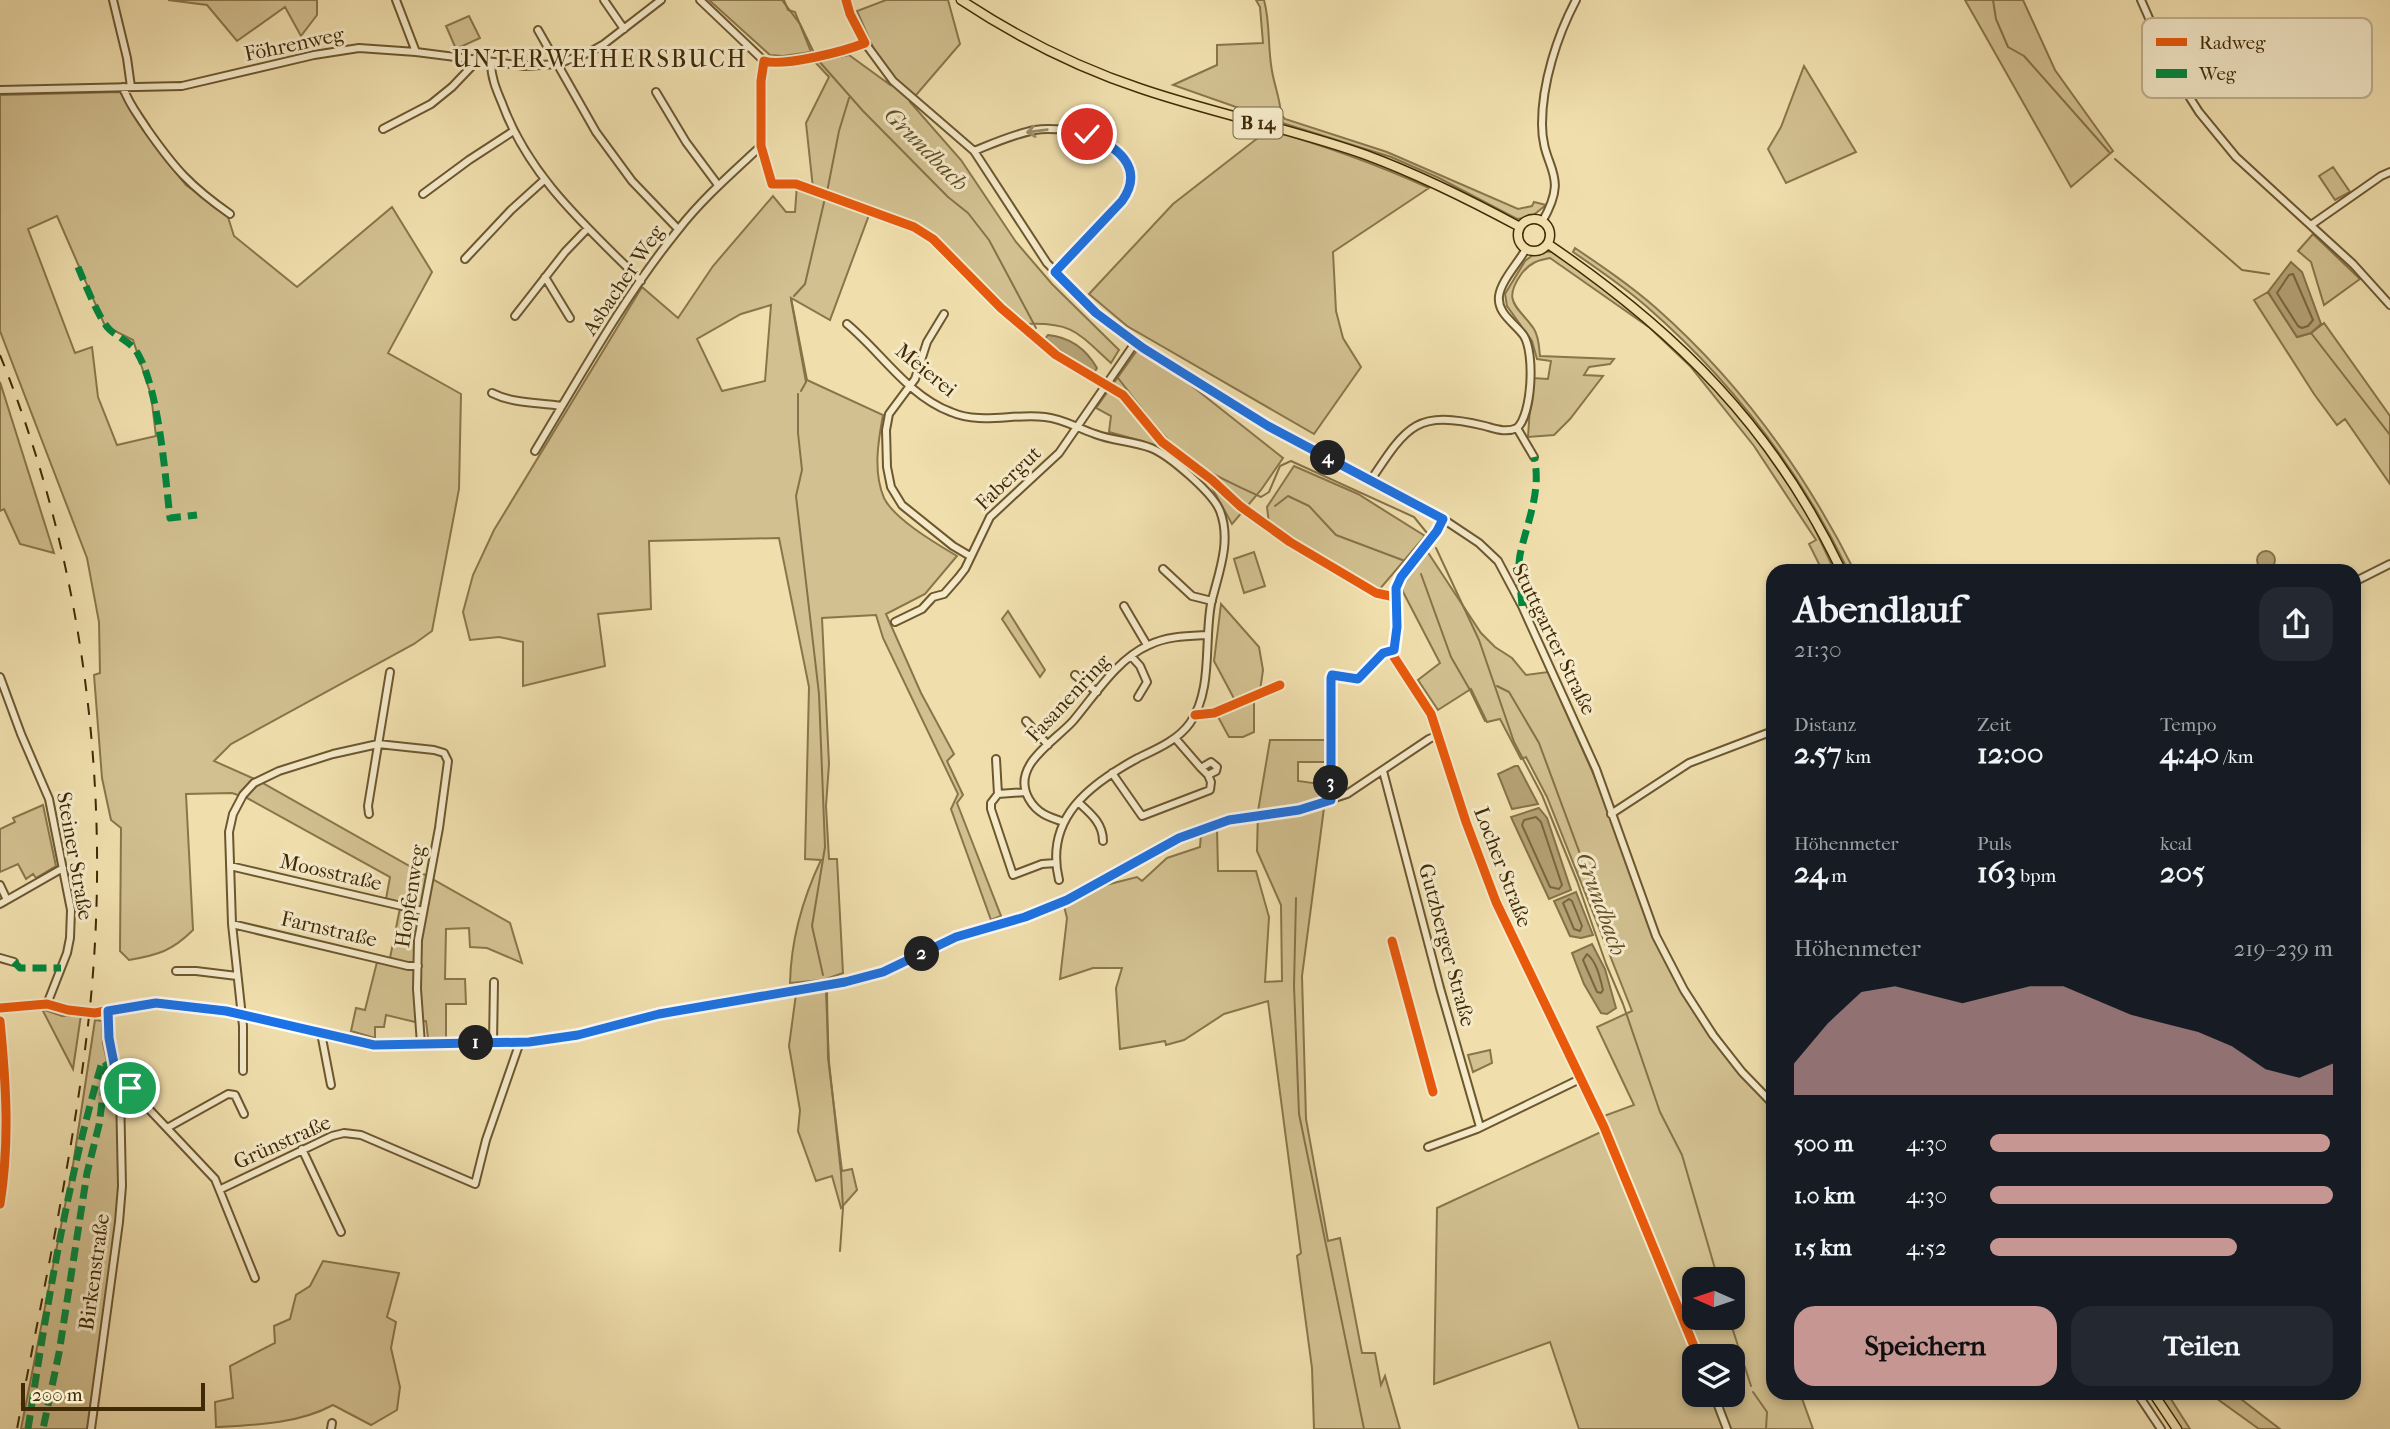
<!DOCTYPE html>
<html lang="de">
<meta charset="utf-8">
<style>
:root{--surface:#171b24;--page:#242831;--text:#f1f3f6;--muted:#9ea1a6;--accent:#c59692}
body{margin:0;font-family:"IM FELL French Canon",serif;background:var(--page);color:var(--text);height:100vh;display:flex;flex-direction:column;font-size:26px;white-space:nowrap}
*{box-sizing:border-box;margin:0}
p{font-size:23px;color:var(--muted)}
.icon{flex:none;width:38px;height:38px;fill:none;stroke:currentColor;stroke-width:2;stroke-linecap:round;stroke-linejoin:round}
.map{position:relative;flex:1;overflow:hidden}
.sheet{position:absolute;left:1766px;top:564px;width:595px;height:836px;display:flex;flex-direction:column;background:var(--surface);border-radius:21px;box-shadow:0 4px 10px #0003}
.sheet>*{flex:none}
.needle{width:46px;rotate:273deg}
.controls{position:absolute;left:1682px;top:1267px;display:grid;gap:14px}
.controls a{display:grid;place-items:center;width:63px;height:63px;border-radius:14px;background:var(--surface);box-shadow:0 4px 10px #0003;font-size:35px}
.scale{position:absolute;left:21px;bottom:18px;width:184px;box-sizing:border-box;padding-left:7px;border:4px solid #402a05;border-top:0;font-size:19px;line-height:24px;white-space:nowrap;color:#402a05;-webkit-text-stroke:5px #f5eaca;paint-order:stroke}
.pin{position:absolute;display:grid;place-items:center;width:60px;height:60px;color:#fff;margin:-30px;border:4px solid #fff;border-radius:50%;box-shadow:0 2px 7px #0007}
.km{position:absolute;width:35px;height:35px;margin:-18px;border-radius:50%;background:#222;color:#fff;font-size:19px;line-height:35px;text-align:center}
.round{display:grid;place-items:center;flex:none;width:74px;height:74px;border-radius:21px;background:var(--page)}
.headline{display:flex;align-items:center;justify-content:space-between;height:119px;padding:0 28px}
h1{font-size:38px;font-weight:700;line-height:52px}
.metrics{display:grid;grid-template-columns:repeat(3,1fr);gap:10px;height:119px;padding:7px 28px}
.metrics div{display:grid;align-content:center}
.metrics b{font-size:30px;font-weight:700}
.metrics small{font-size:19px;font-weight:400}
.metrics p{font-size:19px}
.chart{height:196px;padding:14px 28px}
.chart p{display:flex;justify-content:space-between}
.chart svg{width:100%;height:126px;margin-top:7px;fill:var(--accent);opacity:.7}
.button{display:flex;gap:14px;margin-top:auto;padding:14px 28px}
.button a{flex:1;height:80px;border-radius:21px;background:var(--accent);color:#111;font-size:28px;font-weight:700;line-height:80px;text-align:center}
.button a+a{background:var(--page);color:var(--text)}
ul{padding:0 28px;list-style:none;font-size:23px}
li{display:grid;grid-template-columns:112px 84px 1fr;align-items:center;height:52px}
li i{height:18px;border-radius:9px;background:var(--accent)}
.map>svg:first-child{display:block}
.green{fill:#d2c090;stroke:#89754a;stroke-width:2;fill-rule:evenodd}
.water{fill:#b4a174;stroke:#867148;stroke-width:2}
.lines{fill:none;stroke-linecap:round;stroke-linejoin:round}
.shore{stroke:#7a663c;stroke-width:2}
.stream{stroke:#867148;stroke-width:2}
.minor-casing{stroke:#6c572f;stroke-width:10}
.major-casing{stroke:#402a05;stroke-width:11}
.minor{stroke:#f5eaca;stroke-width:6}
.major{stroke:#f0dfad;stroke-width:8}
.rail{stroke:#402a05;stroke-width:2;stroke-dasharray:12 12;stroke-linecap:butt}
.quiet{stroke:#00873e;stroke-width:7;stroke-dasharray:14 7;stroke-linecap:butt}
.cycleway-casing{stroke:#f5eaca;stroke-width:13}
.cycleway{stroke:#e8590c;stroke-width:9}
.oneway{stroke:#9a8a68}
.route-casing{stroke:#fff;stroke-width:14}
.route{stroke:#1a73e8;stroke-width:9}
.labels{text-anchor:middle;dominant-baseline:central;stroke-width:6;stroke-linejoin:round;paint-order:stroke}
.shield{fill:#f5eaca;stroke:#766440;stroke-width:2}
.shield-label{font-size:19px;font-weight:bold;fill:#402a05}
.street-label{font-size:21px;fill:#402a05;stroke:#f5eaca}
.water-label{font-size:23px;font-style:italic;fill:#634e26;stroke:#f5eaca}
.quarter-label{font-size:24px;letter-spacing:2px;fill:#402a05;stroke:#f5eaca}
.key{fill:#f5eaca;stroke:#bfb08f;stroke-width:2}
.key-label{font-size:19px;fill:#402a05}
</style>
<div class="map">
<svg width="2390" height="1429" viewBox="0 0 2390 1429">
<rect width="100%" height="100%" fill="#f0dfad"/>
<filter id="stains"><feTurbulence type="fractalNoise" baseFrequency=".00286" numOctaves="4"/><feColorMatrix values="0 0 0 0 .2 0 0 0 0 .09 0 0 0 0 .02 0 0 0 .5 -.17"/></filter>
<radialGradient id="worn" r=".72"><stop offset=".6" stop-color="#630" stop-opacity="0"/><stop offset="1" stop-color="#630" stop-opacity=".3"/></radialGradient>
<path class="green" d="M168,0H317V15L301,36L285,7L237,41L207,5Z
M709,0H784L788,10L795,12L811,52L783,56L770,55Z
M886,0H948L960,44L910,102L961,160L1016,242L1052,284L1119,350L1111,363C1078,333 1073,322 1026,324L997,300L935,236L911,224L813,188L806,123L829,77L815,62L849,55L889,84L857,11Z
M1256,0H1264C1271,25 1267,51 1273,76C1276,90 1280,100 1281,114L1285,119L1387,152L1518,209L1532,206L1534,202L1546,205L1531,217L1517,219L1439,178L1391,157L1276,121L1173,85L1217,65V45L1263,43L1260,7Z
M1965,0H2023L2055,70L2113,151L2071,187Z
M469,16L480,38L456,49L446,26Z
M1804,66L1856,152L1786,183L1768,149L1781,127Z
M120,92L159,151L186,185L227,214L234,236L297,287L392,207L432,272L388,353L461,394L459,489L432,631L414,644L231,744L214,761L259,781L510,923L522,963L487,948L470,947L469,928L446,929L445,979H465L466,1004H446V1038H428L426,1021L415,1022L386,1015L384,1027H375V1038L351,1031L356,1008L365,1010L377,962L389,963L401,903L386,899L390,877L247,798L232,793L186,794L193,930C172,951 158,955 129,960L120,951L121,828L111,820L102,778L94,675L100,673L99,622L87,558L0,331V95ZM57,216L105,326L133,340L151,395L156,436L117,445L98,397L92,347L75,353L28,229Z
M1268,130C1327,146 1373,163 1429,188L1333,252L1336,311L1343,338L1361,367L1314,434L1127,326L1089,294L1173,204Z
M2333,167L2350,192L2335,200L2319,176Z
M797,185L869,215L830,320L791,298L807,380L883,415C878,442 873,472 884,498C894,519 937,544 957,556L925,594L886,614L921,693L954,754L947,761L963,795L957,803L1001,916L991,920L951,809L958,794L883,638L876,615L822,618L829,764L826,806L829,859H837L843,973L823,980L790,983C791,939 802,900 821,860L805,859L809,687L779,538L649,541L651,609L598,614L605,666L523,686V642L499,637L470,640L463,612L473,575L494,530L642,287L678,318L713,266L773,196L786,212H795ZM771,305L765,381L722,391L697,339L741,314Z
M2313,234L2360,279L2324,305L2311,262L2298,251Z
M1575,248C1603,267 1631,286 1656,308C1740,382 1804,471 1854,570H1848C1799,469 1731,380 1646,306C1623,286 1598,269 1573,252Z
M1538,251L1552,252L1601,284L1685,354L1743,420L1805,508L1834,570H1822L1809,544L1816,540L1754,446L1690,366L1650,328L1550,258C1538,260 1530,263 1522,273C1501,302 1518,306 1534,329C1539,337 1539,347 1540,356L1614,359L1610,364L1589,367L1584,375L1603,376L1570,419L1554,435L1528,437L1532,378L1548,379L1551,361L1537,359L1532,341L1507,306L1505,294L1525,261Z
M2268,292L2297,337L2311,333L2324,323L2390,416V484L2345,419L2337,425L2314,394L2254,300Z
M1138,349L1178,375L1283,458L1261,490L1232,524L1211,486L1145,442L1109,432L1111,416L1096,408Z
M0,382L54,553L20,544L4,509L0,511Z
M1294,466L1358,494L1425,536L1379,590L1270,532L1267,507Z
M1427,551L1481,633L1495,647L1512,658L1526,675L1548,672L1593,773L1677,978L1766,1102L1773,1100V1393H1800L1813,1429H1579L1550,1342L1434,1384L1437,1208L1601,1132L1604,1116L1634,1105L1597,1027L1632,1011L1547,797L1526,757L1521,759L1500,719L1487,722L1471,689L1438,710L1418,680L1440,663L1401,588ZM1694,1279H1732V1318H1694ZM1694,1356H1732V1395H1694Z
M1254,552L1265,586L1244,593L1234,559Z
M1221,604L1259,647L1263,670L1260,691L1254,695V732L1243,737H1229L1217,715L1238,706L1214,661Z
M1008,611L1045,670L1040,677L1002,619Z
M1270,740H1326L1327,762H1298V781L1327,785L1302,976L1306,1119L1328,1241L1340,1238L1362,1353H1375L1381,1385L1385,1376L1400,1429H1314L1312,1368L1297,1256L1301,1253L1268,1001L1224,1014L1184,1040L1166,1045L1165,1041L1120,1049L1116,988L1122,968H1093L1060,979L1067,918L1064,906L1098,887L1137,877L1142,881L1167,858L1200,847L1201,834L1217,828L1218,871H1256L1269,917L1265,982L1282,981L1281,905L1257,851L1258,811Z
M43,805L56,866L36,878L33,874L26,879L18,864L0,872V829L15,822L13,818Z
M827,990L828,1058L842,1171L852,1169L857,1190L841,1208L832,1176L816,1181L798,1131L800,1110L789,1046L796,994Z
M42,1009L62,1016L81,1015L73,1069Z
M95,1020L102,1021L103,1043L117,1105L122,1199L89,1429H21L73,1165Z
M1490,1050L1492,1063L1473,1072L1468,1055Z
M323,1261L399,1273L387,1317L396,1322L391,1348L400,1387L397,1410L371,1425L333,1405C298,1424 255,1425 216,1427L215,1402L233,1398L230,1366L275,1343L274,1326L290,1319L296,1295L310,1286Z
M2158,1393H2167L2190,1429H2181Z
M2209,1393H2233L2280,1429H2259Z"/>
<path class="water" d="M2291,262L2302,272L2321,324L2311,333L2297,337L2268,292Z
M1048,335C1069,337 1086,349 1097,368L1094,373L1044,340Z
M2257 560a9 9 0 1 1 18 0a9 9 0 1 1-18 0Z
M1515,766H1518L1538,804L1512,809L1498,774Z
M1539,808L1547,818L1571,890L1549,899L1511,817Z
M1576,892L1593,935L1581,938L1570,936L1554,901Z
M1592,944L1605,969L1616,1008L1607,1014L1601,1013L1584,984L1572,953Z"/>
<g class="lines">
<path class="shore" d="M2293,274L2313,320L2308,326L2302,328L2298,326L2277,293L2289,275Z
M1536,817L1541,822L1562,885L1559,889L1550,887L1522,825L1524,820Z
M1569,899L1572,901L1582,926L1580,931L1574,929L1563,903Z
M1587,954C1597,962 1600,978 1603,990L1601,993L1597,992L1583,960Z"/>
<path class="stream" d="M782,0L800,24L815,55
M1993,0L1996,19L2008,47L2024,56L2109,152
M818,60L863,111L948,197L968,213L989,240L1036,328
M2115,159L2242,270L2269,274
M827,192L839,131L849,98
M794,296L805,284L825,198
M791,299L806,382L801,391
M2311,333L2390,435
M1118,378C1138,403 1157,431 1181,452C1205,472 1233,484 1261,497L1269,492L1280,466L1291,461L1414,517L1427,533
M798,394V433L802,470L796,496L819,694L825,847L812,926L823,975
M1275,506L1288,496L1309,506L1336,535L1405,561
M1436,548L1479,640L1514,742L1542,795L1577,881L1606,964L1623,1004L1660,1112L1682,1155L1718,1279
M1421,574L1451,657L1470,690L1485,721
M1497,686L1509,692L1539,743L1610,935
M1296,898L1294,986L1299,1114L1364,1429
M826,992L829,1062L841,1173L843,1208L840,1251
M1729,1318L1751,1386
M1753,1392L1767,1412L1766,1429"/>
<defs>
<path id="minor" d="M113,0L127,58L131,87
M396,0L416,52
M604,0L624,29
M700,0L764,61
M846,0L850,14L865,43L893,81L974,151L1047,263L1096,313L1135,343L1246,413L1443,519L1479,543L1498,561L1522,606L1596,769L1656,936L1684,990L1713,1035L1742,1072L1773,1104
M2141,0L2171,68L2199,112L2236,157L2353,264L2390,305
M538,30L596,132L632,181L678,229
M764,61L761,81V146L772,184
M764,61C784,67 845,51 865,43
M491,62C491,77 496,89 502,103C529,177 586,226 641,281
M123,87C128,103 138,115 147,129C175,169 190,186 230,214
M0,90L182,86L314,55L359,48L416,52L525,66L557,64L588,53L604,44L661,0
M656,92L686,142L718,185
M383,129L431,104L452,87L472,66L473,59
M974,151C994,143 1014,134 1035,130C1069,125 1150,142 1127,193C1123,202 1113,210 1107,218C1090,236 1073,255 1055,272
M423,194L469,160L512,132
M1542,222C1571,172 1542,171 1542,124C1542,83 1557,36 1576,0
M2311,225L2381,176L2390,172
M465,259L511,210L543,181
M545,277L570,318
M944,314L927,342L915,379L889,414L886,430L887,467L891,487L902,505L953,546L970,556
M515,316L565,252L588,228
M847,324C881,352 908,396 951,412C981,425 1013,413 1045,417C1064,419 1077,428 1095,434C1113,441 1133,441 1151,448C1169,455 1213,493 1220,511C1232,542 1218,574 1211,604C1204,642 1213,690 1190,723C1178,740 1157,749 1138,758C1090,784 1044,818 1059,880
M492,393C514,404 538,402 562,406
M1517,428C1532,415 1535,354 1524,336C1515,323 1497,314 1499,296C1501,281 1518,263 1526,249
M1517,428L1534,457
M535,451C580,377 623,298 678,230C702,199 732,173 761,146
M1371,480C1408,424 1417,410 1485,426C1496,429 1506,433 1517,428
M1443,519L1437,531L1401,577L1397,588V627L1394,657L1431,714L1466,822L1496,902L1604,1127L1698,1356
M1163,569L1192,596L1212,601
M2354,582L2390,564
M1124,606L1147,645
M895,622L922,609L933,597L944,594L958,578L965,569L990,517L1059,453L1135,343
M1131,656L1140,666L1147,682L1138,697
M1075,675L1097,692
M0,677L21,734L49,799L71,910L70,938L67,953L47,1004
M1026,721L1048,745
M1175,738L1201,768L1211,762L1217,767L1216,771L1208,775L1201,768
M996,759L998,794L1026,792
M1383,771L1440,988L1480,1127
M1112,773L1142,816L1210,790L1211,782L1208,775
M998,794L991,803V809L1013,875L1042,864L1056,863
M1331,800V678L1333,675L1358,679L1383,653L1394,650
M1078,802C1090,813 1103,823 1103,841
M369,814L368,806L390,672
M1611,814L1689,763L1773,731
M1064,822C1048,817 1037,813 1029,799C1010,766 1054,742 1073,721C1095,695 1117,659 1149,645C1167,636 1188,636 1208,635
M230,866L423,911
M0,885L7,900
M0,904L63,868
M232,924L408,966H418
M0,958L14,962
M176,971H196L237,976
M0,1008L47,1004L68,1010L95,1013L141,1004L163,1003L226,1011L374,1045L529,1042L578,1035L659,1014L790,993L845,982L883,972L956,937L1025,917L1067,900L1179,838L1229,820L1299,810L1347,794L1429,739L1438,735
M0,1021C6,1084 10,1141 0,1204
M321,1033L331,1085
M493,1043L494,982
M243,1071V1026L232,924L229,832L233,814L243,795L254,783L279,771L333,754L378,744L434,750L444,753L448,761L439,828L418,940L417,989L421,1044
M117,1079L129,1088L215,1179L255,1278
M167,1128L228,1094L235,1095L244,1114
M1428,1147L1477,1129L1580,1079
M302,1149L341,1232
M221,1189L332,1136L344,1133L361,1135L475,1184L486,1140L520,1042
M2137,1393L2161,1429
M1714,1395L1727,1429
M91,1429L119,1222L122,1186L120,1092L109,1038L108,1011
M331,1429L332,1423"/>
<path id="major" d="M961,0C1017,37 1078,68 1142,89C1216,114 1293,129 1366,155C1420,175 1470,200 1520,227
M1518 235a16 16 0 1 1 32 0a16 16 0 1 1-32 0Z
M1548,244C1677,332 1773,427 1841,570
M2153,1393L2177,1429"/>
</defs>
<use href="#minor" class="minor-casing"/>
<use href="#major" class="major-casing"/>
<use href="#minor" class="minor"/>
<use href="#major" class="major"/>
<path class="rail" d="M0,355C83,559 112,788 90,1007C75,1149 43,1289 17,1429"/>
<path class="quiet" d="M78,267C84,281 100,322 110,330C119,338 131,342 138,354C159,391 165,474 170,518L197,515
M1522,606C1521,589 1517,572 1520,555C1527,522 1542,491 1534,457
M14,962L20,968H61
M28,1429C47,1305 67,1182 102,1062L104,1061L107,1065L99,1125L87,1173L59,1353L43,1429"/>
<defs>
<path id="cycleway" d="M846,0L850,14L865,43C845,51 784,67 764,61L761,81V146L772,184H796L914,227L933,239L1001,308L1056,355L1123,395L1162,442L1212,480L1240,506L1290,542L1376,593L1395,597
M1395,597L1397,627L1394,657L1431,714L1466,822L1496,902L1604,1127L1698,1356
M1195,715L1214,713L1280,685
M1392,941L1433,1092
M0,1008L47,1004L68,1010L95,1013L141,1004
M0,1021C6,1084 10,1141 0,1204"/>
</defs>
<use href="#cycleway" class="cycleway-casing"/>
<use href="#cycleway" class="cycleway"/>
</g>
<defs><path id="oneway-shaft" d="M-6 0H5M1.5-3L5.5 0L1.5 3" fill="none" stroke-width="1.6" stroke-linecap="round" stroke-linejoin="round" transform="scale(1.75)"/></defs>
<use class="oneway" href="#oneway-shaft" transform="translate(1037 131) rotate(172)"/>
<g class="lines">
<defs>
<path id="route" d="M130,1088L117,1079L109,1038L108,1011L156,1003L226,1011L374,1045L529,1042L578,1035L659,1014L845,982L883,972L956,937L1025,917L1067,900L1179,838L1229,820L1299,810L1331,800V678L1332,675L1358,679L1383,653L1394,650L1397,627L1396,588L1401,577L1437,531L1443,519L1268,426L1143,348L1096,313L1055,272L1122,201C1146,167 1116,146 1087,134"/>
</defs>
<use href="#route" class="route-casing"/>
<use href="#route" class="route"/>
</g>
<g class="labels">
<rect class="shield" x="1233.5" y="107.5" width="49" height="31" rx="5"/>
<g class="shield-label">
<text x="1258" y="123">B 14</text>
</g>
<g class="street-label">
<text transform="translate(294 44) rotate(-12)">Föhrenweg</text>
<text transform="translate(623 280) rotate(-56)">Asbacher Weg</text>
<text transform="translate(926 370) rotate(39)">Meierei</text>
<text transform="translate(1008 478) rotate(-44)">Fabergut</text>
<text transform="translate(1554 639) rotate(64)">Stuttgarter Straße</text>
<text transform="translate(1068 698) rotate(-47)">Fasanenring</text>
<text transform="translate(75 856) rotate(80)">Steiner Straße</text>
<text transform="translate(1503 867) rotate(69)">Locher Straße</text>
<text transform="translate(331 872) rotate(13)">Moosstraße</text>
<text transform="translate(410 896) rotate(-81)">Hopfenweg</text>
<text transform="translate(329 929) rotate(13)">Farnstraße</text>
<text transform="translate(1447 945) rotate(75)">Gutzberger Straße</text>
<text transform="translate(282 1142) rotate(-24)">Grünstraße</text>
<text transform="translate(94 1272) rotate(-82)">Birkenstraße</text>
</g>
<g class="water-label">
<text transform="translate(926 149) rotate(45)">Grundbach</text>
<text transform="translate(1601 904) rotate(70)">Grundbach</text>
</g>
<g class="quarter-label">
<text x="600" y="59">UNTERWEIHERSBUCH</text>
</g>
</g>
<rect x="2142" y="18" width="230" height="80" rx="10" class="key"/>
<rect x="2156" y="38" width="31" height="8" fill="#e8590c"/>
<rect x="2156" y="69" width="31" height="9" fill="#00873e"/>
<g class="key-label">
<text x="2199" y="49">Radweg</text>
<text x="2199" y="80">Weg</text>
</g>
<rect width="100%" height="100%" filter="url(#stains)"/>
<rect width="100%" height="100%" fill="url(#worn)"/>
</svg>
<div class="controls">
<a><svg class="needle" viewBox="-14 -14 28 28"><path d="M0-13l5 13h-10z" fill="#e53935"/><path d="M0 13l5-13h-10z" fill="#9ea1a6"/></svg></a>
<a><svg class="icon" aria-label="layers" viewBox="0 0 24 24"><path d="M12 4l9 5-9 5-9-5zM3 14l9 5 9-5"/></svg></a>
</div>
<div class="scale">200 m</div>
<div class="pin" style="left:130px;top:1088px;background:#1e9e55"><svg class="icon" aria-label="arrive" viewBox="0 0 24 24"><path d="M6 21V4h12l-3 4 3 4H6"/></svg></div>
<div class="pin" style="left:1087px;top:134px;background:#d93025"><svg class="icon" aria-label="check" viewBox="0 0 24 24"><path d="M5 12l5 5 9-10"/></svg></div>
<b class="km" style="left:476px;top:1043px">1</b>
<b class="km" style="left:922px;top:954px">2</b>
<b class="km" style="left:1331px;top:783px">3</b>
<b class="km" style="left:1328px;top:458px">4</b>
<section class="sheet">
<div class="headline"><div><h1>Abendlauf</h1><p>21:30</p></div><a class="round"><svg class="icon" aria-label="share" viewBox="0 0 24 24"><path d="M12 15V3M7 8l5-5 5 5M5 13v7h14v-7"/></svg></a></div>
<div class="metrics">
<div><p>Distanz</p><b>2.57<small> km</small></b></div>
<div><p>Zeit</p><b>12:00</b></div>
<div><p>Tempo</p><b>4:40<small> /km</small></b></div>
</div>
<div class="metrics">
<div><p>Höhenmeter</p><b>24<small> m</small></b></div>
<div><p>Puls</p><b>163<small> bpm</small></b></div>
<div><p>kcal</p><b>205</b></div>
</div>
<div class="chart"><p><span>Höhenmeter</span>219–239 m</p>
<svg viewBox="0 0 160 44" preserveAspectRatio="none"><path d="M0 44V33L10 19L20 8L30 6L40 9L50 12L60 9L70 6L80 6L90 11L100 16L110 19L120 22L130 27L140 35L150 38L160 33V44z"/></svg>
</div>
<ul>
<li><b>500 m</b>4:30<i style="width:99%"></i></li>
<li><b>1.0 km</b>4:30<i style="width:100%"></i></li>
<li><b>1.5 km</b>4:52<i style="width:72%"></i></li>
</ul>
<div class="button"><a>Speichern</a><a>Teilen</a></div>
</section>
</div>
